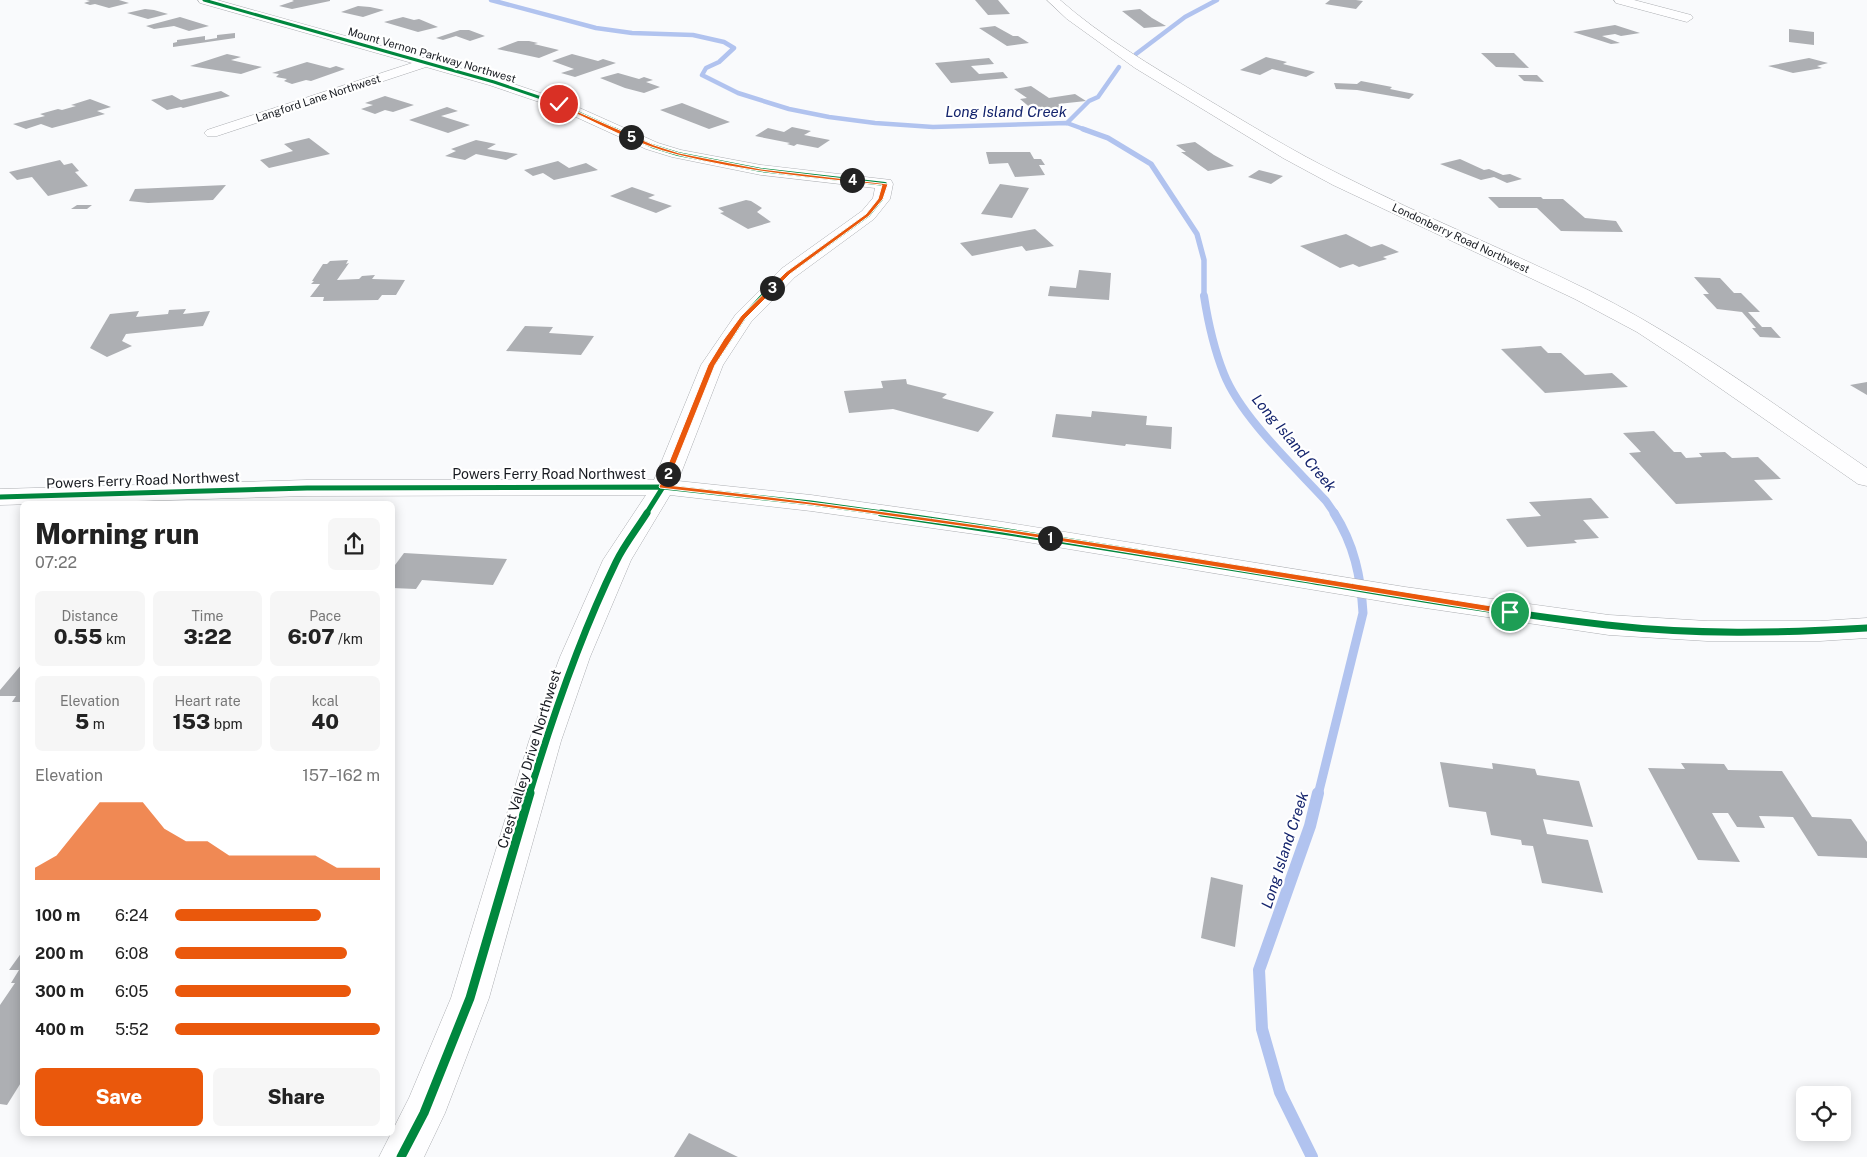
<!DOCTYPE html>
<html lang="en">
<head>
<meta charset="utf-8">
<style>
	body { margin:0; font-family:"Public Sans",sans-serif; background:#f6f6f6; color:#222; height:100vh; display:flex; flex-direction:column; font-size:19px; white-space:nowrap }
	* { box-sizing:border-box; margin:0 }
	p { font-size:16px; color:#767676 }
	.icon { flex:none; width:28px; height:28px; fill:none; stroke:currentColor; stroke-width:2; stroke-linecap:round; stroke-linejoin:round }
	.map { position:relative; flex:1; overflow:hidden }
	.sheet { position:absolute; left:20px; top:501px; width:375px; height:635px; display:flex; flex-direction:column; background:#fff; border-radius:8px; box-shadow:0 2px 12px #0003 }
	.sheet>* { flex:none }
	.fabs { position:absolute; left:1796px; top:1086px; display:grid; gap:10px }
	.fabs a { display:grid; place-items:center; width:55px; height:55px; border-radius:8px; background:#fff; box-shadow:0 2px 12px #0003; font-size:25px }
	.pin { position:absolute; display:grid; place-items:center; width:42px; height:42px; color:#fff; margin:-21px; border:2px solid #fff; border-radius:50%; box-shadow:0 1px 5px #0007 }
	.km { position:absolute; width:25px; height:25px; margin:-12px; border-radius:50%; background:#222; color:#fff; font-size:14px; line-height:25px; text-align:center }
	.round { display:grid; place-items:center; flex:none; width:52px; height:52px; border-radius:8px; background:#f6f6f6 }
	.head { display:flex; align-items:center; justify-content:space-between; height:85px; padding:0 15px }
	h1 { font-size:28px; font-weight:800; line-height:38px }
	.figures { display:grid; grid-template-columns:repeat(3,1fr); gap:8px; height:85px; padding:5px 15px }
	.figures div { display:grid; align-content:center; border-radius:8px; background:#f6f6f6; text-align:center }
	.figures b { font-size:21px; font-weight:800 }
	.figures small { font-size:14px; font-weight:400 }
	.figures p { font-size:14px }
	.chart { height:140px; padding:10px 15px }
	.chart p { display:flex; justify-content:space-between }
	.chart svg { width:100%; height:90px; margin-top:5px; fill:#ea580c; opacity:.7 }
	.primary-button { display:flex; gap:10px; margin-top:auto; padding:10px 15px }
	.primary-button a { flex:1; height:58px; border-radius:8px; background:#ea580c; color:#fff; font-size:20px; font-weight:800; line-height:58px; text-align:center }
	.primary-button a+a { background:#f6f6f6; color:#222 }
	ul { padding:0 15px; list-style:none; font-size:16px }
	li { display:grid; grid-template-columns:80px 60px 1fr; align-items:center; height:38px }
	li i { height:12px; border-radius:6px; background:#ea580c }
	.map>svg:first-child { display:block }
</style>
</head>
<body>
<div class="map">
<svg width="1867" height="1157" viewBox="0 0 1867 1157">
	<rect width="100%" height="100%" fill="#f9fafc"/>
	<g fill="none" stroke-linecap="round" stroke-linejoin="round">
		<g stroke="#b1c3ef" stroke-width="4.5">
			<path d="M491,0L596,28L632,33L693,35L724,42L734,48L719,62L706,68L702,75L738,93L789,109L829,117L875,123L933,127L1067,123L1086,130"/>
			<path d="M1136,54L1185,17L1217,0"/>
			<path d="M1067,123L1089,101L1098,97L1119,67"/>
		</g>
		<path stroke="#b1c3ef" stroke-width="5.5" d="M1083,129L1108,138L1151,164L1197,234L1204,260V297"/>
		<path stroke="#b1c3ef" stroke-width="8" d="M1204,296C1208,322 1214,349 1224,374C1241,417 1294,466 1326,501L1335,514"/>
		<path stroke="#b1c3ef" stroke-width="9" d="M1318,795L1363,613C1361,577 1354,544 1334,513"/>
		<path stroke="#b1c3ef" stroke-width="12" d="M1312,1157L1280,1092L1262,1029L1259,970L1310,826L1318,793"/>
	</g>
	<g fill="#adafb3">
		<path d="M86,0H119L129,3L109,8L95,4L90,5L84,3L90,1Z"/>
		<path d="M292,0H330V1L292,9L279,6L294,1Z"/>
		<path d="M975,0H998L1010,14L988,15Z"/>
		<path d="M1330,0H1356L1363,1L1356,9L1325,4Z"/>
		<path d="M358,6L370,7L384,10L363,17L341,12Z"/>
		<path d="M145,9L154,10L168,14L148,19L127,13Z"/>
		<path d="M1140,9L1152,18L1166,26L1144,28L1122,11Z"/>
		<path d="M180,17L209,26L189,31L174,26L154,29L146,26Z"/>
		<path d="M403,17L414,20L419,19L438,27L418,32L384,22Z"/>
		<path d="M1615,25L1640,33L1621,36L1615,34L1602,36L1620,43L1611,44L1573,32Z"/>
		<path d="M995,26L1013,36H1018L1029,43L1007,46L979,28Z"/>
		<path d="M1789,29L1814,32V45L1789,42Z"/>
		<path d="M460,30H469L485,36L470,41L456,36L443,40L436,38Z"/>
		<path d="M235,33V38L173,47V43L177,42V40L205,36V40L217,38V35Z"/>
		<path d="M518,41H529L538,43L534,44L559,50L539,58L497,49Z"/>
		<path d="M1481,53H1514L1529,68L1496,67Z"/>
		<path d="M227,54L241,57L231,60L262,67L241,74L190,66Z"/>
		<path d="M572,54L598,61L603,59L616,63L575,77L561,73L574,69L552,61Z"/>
		<path d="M1266,57L1287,62L1283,64L1315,72L1306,77L1272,69L1260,75L1240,70Z"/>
		<path d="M989,58L994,64L971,66L979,74L1003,72L1008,78L951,83L935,63Z"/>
		<path d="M1809,58L1828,63L1817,66L1822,68L1793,73L1768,66Z"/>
		<path d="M307,62L330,68L336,66L345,69L311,81L306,80L292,84L284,81L287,79L276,77L279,74L272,73Z"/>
		<path d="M618,73L639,79L644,77L653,80L646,82L660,87L644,93L625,88L600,78Z"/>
		<path d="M1518,75H1537L1544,82L1524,81Z"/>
		<path d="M1361,81L1392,87L1390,89L1414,94L1409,99L1357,90L1336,89L1334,83L1357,84Z"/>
		<path d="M1031,86L1049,98L1075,94L1086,101L1058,104L1067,110L1039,115L1020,99L1027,98L1014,89Z"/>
		<path d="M221,91L230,96L183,108L181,107L167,110L151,100L172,95L181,100Z"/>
		<path d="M385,96L414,105L393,112L385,110L375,114L361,109L373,105L365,103Z"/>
		<path d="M90,99L111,107L97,111L105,114L52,128L41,124L26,129L13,124L45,116L40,114L58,109L62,110L76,106L71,105Z"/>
		<path d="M682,103L730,122L709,129L660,110Z"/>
		<path d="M447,107L458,111L441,116L470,125L448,133L409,120Z"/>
		<path d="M792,127L811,131L804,135L830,140L818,148L797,144L794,146L787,144L790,143L755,136L768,128L784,132Z"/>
		<path d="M309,138L330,154L269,168L260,160L293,151L284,144Z"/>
		<path d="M476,140L496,144L487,149L518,154L506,160L476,154L465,160L445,156L456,151L451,149Z"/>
		<path d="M1195,142L1214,155L1234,166L1208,171L1181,152H1186L1176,145Z"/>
		<path d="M986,152H1030L1034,159H1041L1045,165H1039L1045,175L1015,177L1008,163L989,164Z"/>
		<path d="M1460,159L1484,170L1489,169L1503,175L1510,174L1522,179L1507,183L1494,177L1481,180L1440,164Z"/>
		<path d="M60,160L64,165L72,163L79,171L75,172L88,186L48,196L32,177L17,180L9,172Z"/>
		<path d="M558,161L569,168L586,163L598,170L554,180L543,173L533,176L524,170Z"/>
		<path d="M1259,170L1283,176L1271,184L1248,177Z"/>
		<path d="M1000,184L1029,188L1012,218L981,214Z"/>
		<path d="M226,185L213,200L148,203L129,201L135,189Z"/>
		<path d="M632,187L655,195L648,198L672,206L656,213L610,196Z"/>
		<path d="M1488,197H1541L1543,199H1563L1585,218L1616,221L1623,232L1561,231L1537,208H1499Z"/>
		<path d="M746,200L751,201L762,208L757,212L771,222L748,229L720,213L724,212L718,208Z"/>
		<path d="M77,205H92L87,209H71Z"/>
		<path d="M1035,229L1054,246L1026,251L1022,246L972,256L960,243Z"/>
		<path d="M1346,234L1371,247L1382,244L1399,252L1383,257L1387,259L1359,267L1353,264L1340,268L1300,246Z"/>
		<path d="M348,260L346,264L349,263L337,280L359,279L362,276L375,275L372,279L405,280L396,295H382L378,300L323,301L324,297H310L320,284H311L314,281H312L323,264H327L330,261Z"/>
		<path d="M1079,270L1111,273L1109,300L1048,296L1050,286L1076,288Z"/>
		<path d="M1694,277L1720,278L1734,293H1741L1760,312H1748L1762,327H1771L1781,338L1760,337L1752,328H1756L1742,312L1717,309L1703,294H1709Z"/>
		<path d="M186,309L183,314L210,311L203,326L126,334L122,341L132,346L107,357L90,348L110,314L139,311L136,317L168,314L169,310Z"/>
		<path d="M525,326L553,327L549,333L594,336L581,355L506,351Z"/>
		<path d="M1541,346L1548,353H1561L1585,375L1612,373L1628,387L1545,393L1501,349Z"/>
		<path d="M906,379L907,384L947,394L942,398L994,412L978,432L893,409L849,413L844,391L883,388L881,381Z"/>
		<path d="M1867,382V395L1850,385Z"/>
		<path d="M1092,411L1147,416L1146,425L1172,427L1171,449L1126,444L1125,446L1052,437L1056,414L1091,417Z"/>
		<path d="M1654,431L1674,452H1681L1686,458L1702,457L1699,453L1725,452L1732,458L1758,457L1781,479L1754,480L1773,500L1676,504L1629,453L1641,452L1623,433Z"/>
		<path d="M1591,498L1609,518L1583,520L1599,538L1574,540L1577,543L1527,547L1506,519L1541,516L1529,502Z"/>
		<path d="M404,553L507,559L493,585L422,580L416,589L392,588V569Z"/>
		<path d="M22,664V702H12L16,696H0V690Z"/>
		<path d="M1440,762L1493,769L1492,763L1535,769L1537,775L1579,781L1593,827L1543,819L1547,834L1588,840L1603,893L1542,883L1533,846L1522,845L1521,840L1491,835L1486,812L1449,807Z"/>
		<path d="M1681,763L1724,764L1728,770L1782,771L1812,817L1851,819L1867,842V858L1818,856L1793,817L1759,816L1765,828L1737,827L1728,813H1712L1740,862L1698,860L1648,768L1685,769Z"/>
		<path d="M1211,877L1243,885L1235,947L1201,938Z"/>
		<path d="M22,952V1081L7,1105L0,1104V1005L15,983H11L19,970H9Z"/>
		<path d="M689,1133L738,1157H674Z"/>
	</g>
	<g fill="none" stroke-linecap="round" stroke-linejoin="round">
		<defs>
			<g id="minor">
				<path d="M198,0H217L499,79L564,101L658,143L681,150L761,165L891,180L893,184L890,199L874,219L795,277L751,322L723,365L678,481L811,495L1003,522L1405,587L1609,615L1707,621H1820L1867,618V638L1820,641H1707L1609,635L1405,605L1003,538L811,511L670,495L631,560L590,657L561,741L489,998L445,1113L424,1157H379L409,1098L451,998L529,741L560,657L603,560L646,495L307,496L0,505V489L307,480H654L701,365L736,314L781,269L862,211L873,198L875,188L761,175L672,157L646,149L554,107L489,85L426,67L217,136H207L204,133L207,130L412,63L200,3Z"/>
				<path d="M1047,0H1060C1102,37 1152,66 1200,95C1247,123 1294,152 1343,176C1424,217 1509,251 1590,291C1688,340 1776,406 1867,468V486L1858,484L1681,361L1637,332L1575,299L1333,185L1283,158L1135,68L1067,19Z"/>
				<path d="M1614,0H1634L1691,15L1693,18L1687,22L1616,3Z"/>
			</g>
		</defs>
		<use href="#minor" stroke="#acaeb2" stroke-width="1"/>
		<use href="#minor" fill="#fefeff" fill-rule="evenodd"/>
		<defs>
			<path id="cycleway-far4" d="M204,0L494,82L559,104L617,130"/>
			<path id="cycleway-far3" d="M614,129L652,146L678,154L761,170L885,184L881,199L868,215L788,273L762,297"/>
			<g id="cycleway-far2">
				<path d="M0,497L307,488L663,487L811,503L890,514"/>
				<path d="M646,514L663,487L712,365L743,318L763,296"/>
			</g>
			<g id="cycleway-far1">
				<path d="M881,513C1028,534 1174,558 1321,582C1416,598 1512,614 1607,625C1693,635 1781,633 1867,628"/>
				<path d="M529,795C553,715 580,636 616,562C624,545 637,529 647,513"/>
			</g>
			<path id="cycleway" d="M401,1157L424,1113L470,998L530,793"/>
		</defs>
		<use href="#cycleway-far4" stroke="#fff" stroke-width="4.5"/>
		<use href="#cycleway-far3" stroke="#fff" stroke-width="5.5"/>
		<use href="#cycleway-far2" stroke="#fff" stroke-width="8"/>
		<use href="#cycleway-far1" stroke="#fff" stroke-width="10"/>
		<use href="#cycleway" stroke="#fff" stroke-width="12"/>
		<use href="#cycleway-far4" stroke="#00873e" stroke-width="3"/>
		<use href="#cycleway-far3" stroke="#00873e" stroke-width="4"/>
		<use href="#cycleway-far2" stroke="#00873e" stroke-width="5"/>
		<use href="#cycleway-far1" stroke="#00873e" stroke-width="7"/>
		<use href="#cycleway" stroke="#00873e" stroke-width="9"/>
	</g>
	<path fill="#ea580c" stroke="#fff" d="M558,103L654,145L679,153L761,169L888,184L883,199L869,216L790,274L745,319L715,365L667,485C950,516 1230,564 1510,609L1515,612L1510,615L1003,532L811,505L660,488L659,487L708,365L724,339L741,316L786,272L866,214L878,199L882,185C814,178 745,172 678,155C636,145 597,123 558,105Z"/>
	<g text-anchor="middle" stroke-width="4.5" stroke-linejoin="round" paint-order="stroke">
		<g font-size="11" fill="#171a20" stroke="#fff">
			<text transform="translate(432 55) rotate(16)" y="4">Mount Vernon Parkway Northwest</text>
			<text transform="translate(318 98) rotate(-18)" y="4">Langford Lane Northwest</text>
			<text transform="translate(1461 238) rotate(25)" y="4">Londonberry Road Northwest</text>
		</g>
		<g font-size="14" fill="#171a20" stroke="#fff">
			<text x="549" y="479">Powers Ferry Road Northwest</text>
			<text transform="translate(143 480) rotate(-2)" y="5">Powers Ferry Road Northwest</text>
			<text transform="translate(529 759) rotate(-73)" y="5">Crest Valley Drive Northwest</text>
		</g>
		<g font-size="15" font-style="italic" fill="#14246d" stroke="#fff">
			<text x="1006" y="117">Long Island Creek</text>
			<text transform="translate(1294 443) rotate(50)" y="5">Long Island Creek</text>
			<text transform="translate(1285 850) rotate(-72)" y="5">Long Island Creek</text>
		</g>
	</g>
</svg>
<div class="fabs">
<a><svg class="icon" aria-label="locate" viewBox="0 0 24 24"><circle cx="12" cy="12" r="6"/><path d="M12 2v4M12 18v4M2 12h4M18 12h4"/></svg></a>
</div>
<div class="pin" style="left:1510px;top:612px;background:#1e9e55"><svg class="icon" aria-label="arrive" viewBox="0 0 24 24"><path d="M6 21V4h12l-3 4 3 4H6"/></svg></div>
<div class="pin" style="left:559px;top:104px;background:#d93025"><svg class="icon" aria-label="check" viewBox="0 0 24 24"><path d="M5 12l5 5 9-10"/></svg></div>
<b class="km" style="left:1050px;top:538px">1</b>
<b class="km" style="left:668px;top:474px">2</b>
<b class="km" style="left:772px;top:288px">3</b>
<b class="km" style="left:852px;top:180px">4</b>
<b class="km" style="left:631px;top:137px">5</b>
<section class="sheet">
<div class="head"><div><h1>Morning run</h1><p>07:22</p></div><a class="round"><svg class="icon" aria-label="share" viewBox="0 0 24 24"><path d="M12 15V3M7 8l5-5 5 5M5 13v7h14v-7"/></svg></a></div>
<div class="figures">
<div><p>Distance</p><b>0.55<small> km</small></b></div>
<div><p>Time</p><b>3:22</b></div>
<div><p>Pace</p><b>6:07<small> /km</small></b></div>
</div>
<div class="figures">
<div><p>Elevation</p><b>5<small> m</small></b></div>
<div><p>Heart rate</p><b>153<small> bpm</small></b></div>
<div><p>kcal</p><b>40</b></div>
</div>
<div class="chart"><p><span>Elevation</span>157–162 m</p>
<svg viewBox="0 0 160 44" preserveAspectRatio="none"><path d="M0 44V38L10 32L20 19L30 6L40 6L50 6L60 19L70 25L80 25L90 32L100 32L110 32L120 32L130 32L140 38L150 38L160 38V44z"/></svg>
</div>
<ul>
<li><b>100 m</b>6:24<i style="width:71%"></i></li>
<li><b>200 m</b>6:08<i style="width:84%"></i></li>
<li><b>300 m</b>6:05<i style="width:86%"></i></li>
<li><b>400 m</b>5:52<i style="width:100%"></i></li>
</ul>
<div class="primary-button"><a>Save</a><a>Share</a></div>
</section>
</div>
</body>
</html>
